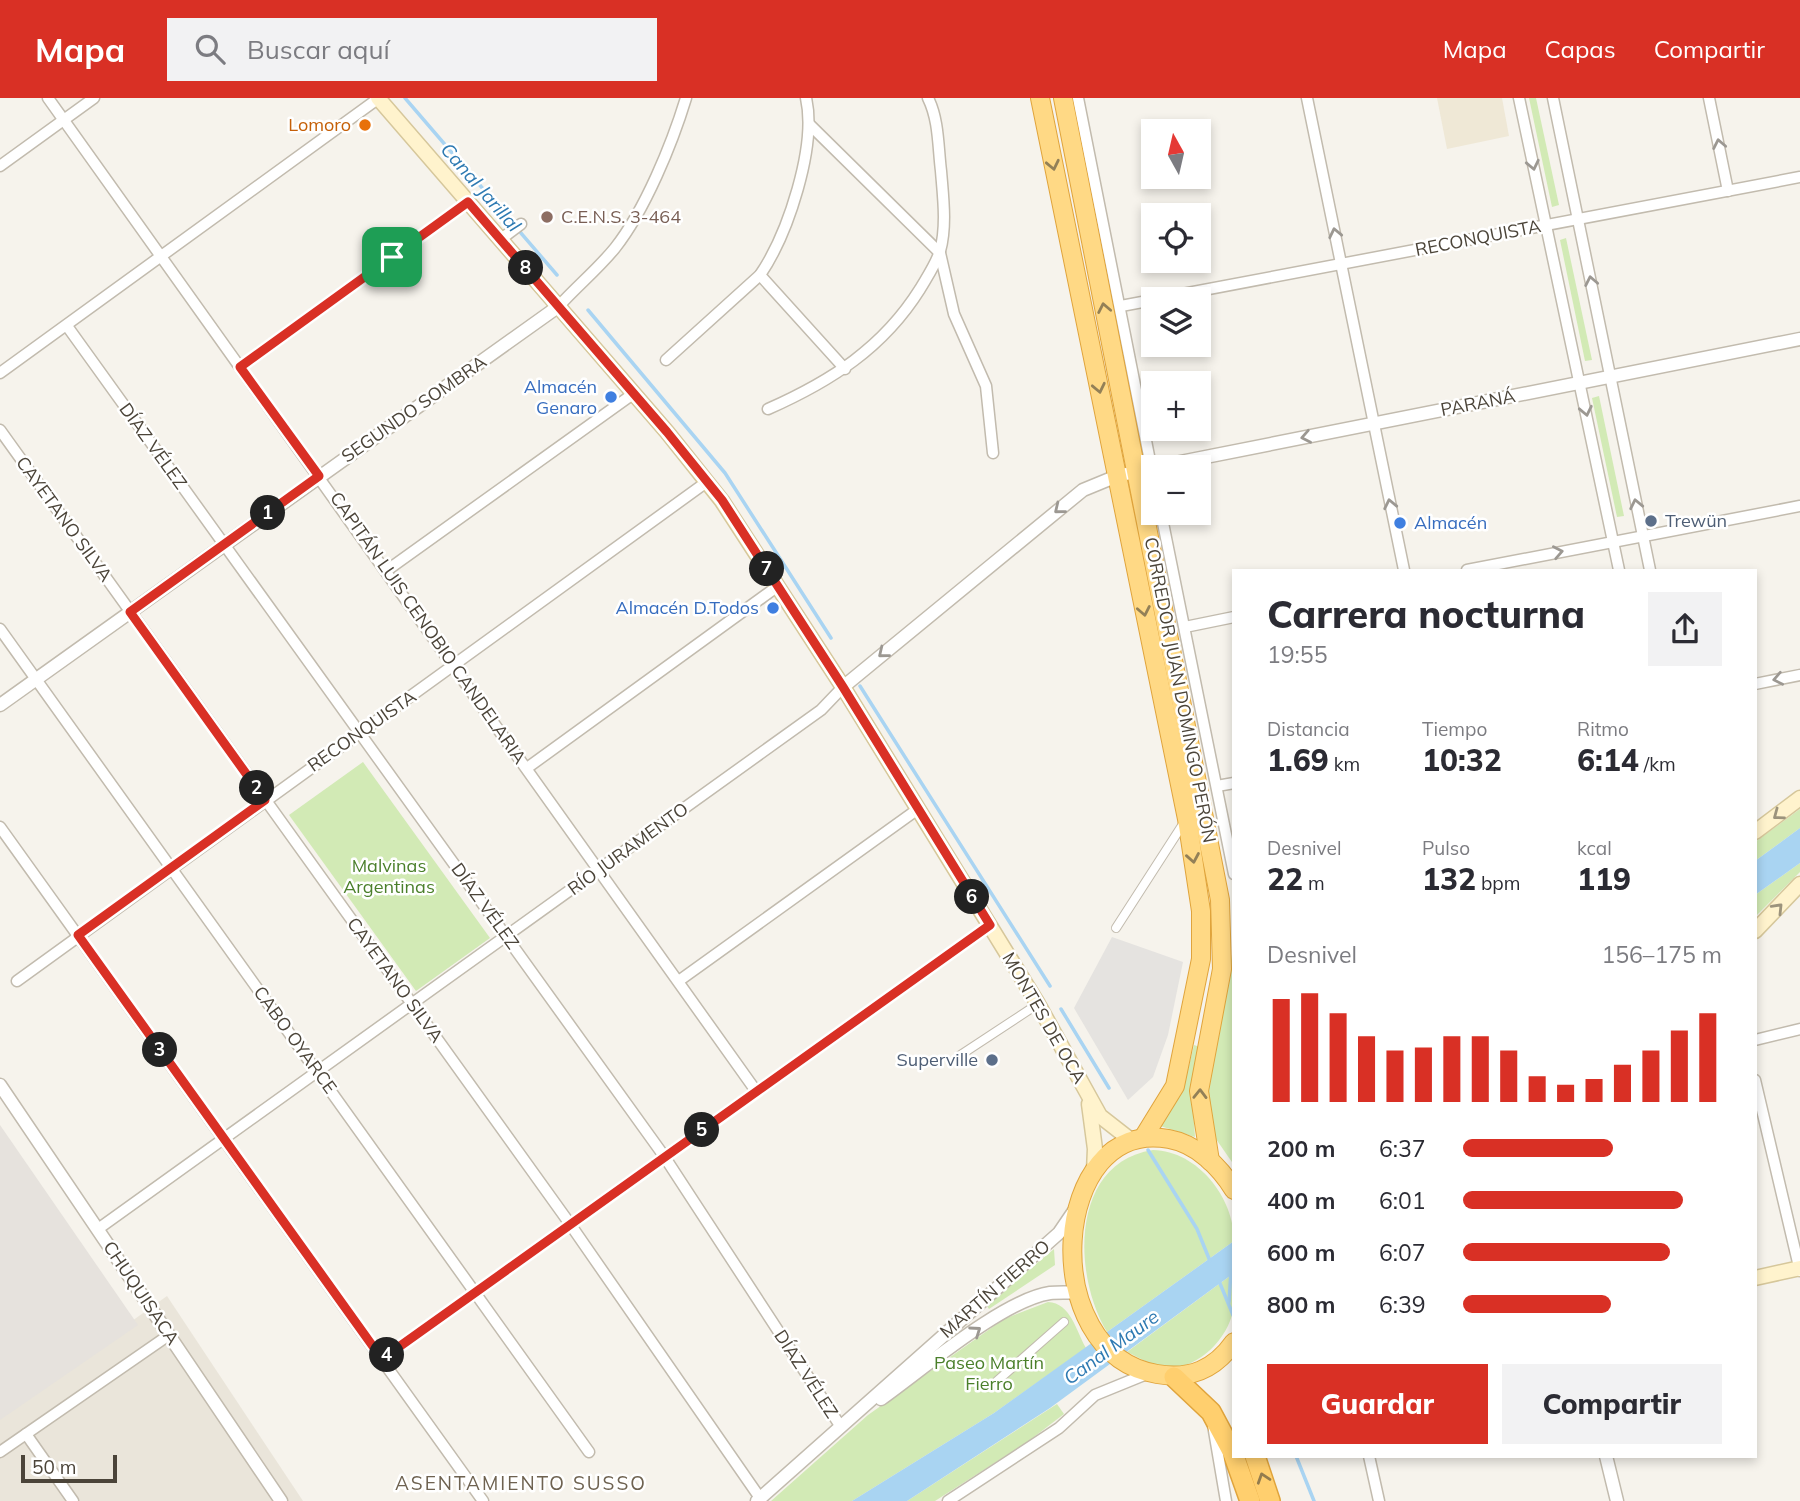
<!DOCTYPE html>
<html lang="es">
<head>
<meta charset="utf-8">
<style>
	body { margin:0; font-family:Mulish,sans-serif; background:#f2f2f3; color:#2b2b33; height:100vh; display:flex; flex-direction:column; font-size:26px; white-space:nowrap }
	* { box-sizing:border-box; margin:0 }
	p { font-size:23px; color:#7c7c81 }
	.icon { flex:none; width:38px; height:38px; fill:none; stroke:currentColor; stroke-width:2; stroke-linecap:round; stroke-linejoin:round }
	.map { position:relative; flex:1; overflow:hidden }
	.drawer { position:absolute; left:1232px; top:471px; width:525px; height:889px; display:flex; flex-direction:column; background:#fff; border-radius:0px; box-shadow:0 4px 10px #0003 }
	.drawer>* { flex:none }
	.needle { width:46px; rotate:352deg }
	.fabs { position:absolute; left:1141px; top:21px; display:grid; gap:14px }
	.fabs a { display:grid; place-items:center; width:70px; height:70px; border-radius:0px; background:#fff; box-shadow:0 4px 10px #0003; font-size:35px }
	.scale { position:absolute; left:21px; bottom:18px; width:96px; box-sizing:border-box; padding-left:7px; border:4px solid #4b4439; border-top:0; font-size:19px; line-height:24px; white-space:nowrap; color:#4b4439; -webkit-text-stroke:5px #fff; paint-order:stroke }
	.pin { position:absolute; display:grid; place-items:center; width:60px; height:60px; color:#fff; margin:-30px; border-radius:14px; box-shadow:0 4px 10px #0006 }
	.km { position:absolute; width:35px; height:35px; margin:-18px; border-radius:50%; background:#222; color:#fff; font-size:19px; line-height:35px; text-align:center }
	.round { display:grid; place-items:center; flex:none; width:74px; height:74px; border-radius:0px; background:#f2f2f3 }
	.overview { display:flex; align-items:center; justify-content:space-between; height:119px; padding:0 35px }
	h1 { font-size:38px; font-weight:800; line-height:52px }
	.metrics { display:grid; grid-template-columns:repeat(3,1fr); gap:10px; height:119px; padding:7px 35px }
	.metrics div { display:grid; align-content:center }
	.metrics b { font-size:30px; font-weight:800 }
	.metrics small { font-size:19px; font-weight:400 }
	.metrics p { font-size:19px }
	.chart { height:196px; padding:14px 35px }
	.chart p { display:flex; justify-content:space-between }
	.chart svg { width:100%; height:126px; margin-top:7px; stroke:#d93025; stroke-width:6 }
	.action { display:flex; gap:14px; margin-top:auto; padding:14px 35px }
	.action a { flex:1; height:80px; border-radius:0px; background:#d93025; color:#fff; font-size:28px; font-weight:800; line-height:80px; text-align:center }
	.action a+a { background:#f2f2f3; color:#2b2b33 }
	ul { padding:0 35px; list-style:none; font-size:23px }
	li { display:grid; grid-template-columns:112px 84px 1fr; align-items:center; height:52px }
	li i { height:18px; border-radius:9px; background:#d93025 }
	header { display:flex; align-items:center; gap:42px; box-sizing:border-box; height:98px; padding:0 35px; background:#d93025; color:#fff }
	header strong { font-size:33px }
	nav { display:flex; gap:38px; margin-inline-start:auto; font-size:24px }
	.search { width:490px; height:63px; background:#f2f2f3; display:flex; align-items:center; gap:18px; box-sizing:border-box; padding:0 24px; border-radius:0px; color:#7c7c81; font-size:26px }
	.map>svg:first-child { display:block }
</style>
</head>
<body>
<header>
<strong>Mapa</strong>
<div class="search"><svg class="icon" aria-label="search" viewBox="0 0 24 24"><circle cx="10" cy="10" r="6"/><path d="M15 15l6 6"/></svg>Buscar aquí</div>
<nav><a>Mapa</a><a>Capas</a><a>Compartir</a></nav>
</header>
<div class="map">
<svg width="1800" height="1403" viewBox="0 0 1800 1403">
	<rect width="100%" height="100%" fill="#f6f3ec"/>
	<path fill="#eae5da" d="M167,1198L303,1403H0V1317Z"/>
	<path fill="#e6e2dd" d="M0,1027L138,1227L0,1322Z"/>
	<path fill="#efe8d6" d="M1437,0H1502L1509,38L1447,51Z"/>
	<g fill="#d2eab5">
		<path d="M1529,0H1536L1559,107L1552,109Z"/>
		<path d="M1566,140L1592,262L1585,263L1560,142Z"/>
		<path d="M1599,298L1624,418L1617,419L1592,300Z"/>
		<path d="M363,664L490,840L416,893L289,717Z"/>
		<path d="M1800,711V730L1755,763V744Z"/>
		<path d="M1800,765V774L1755,819V797Z"/>
		<path d="M1234,846V1067L1216,1041L1206,995Z"/>
		<path d="M1194,947L1200,949L1192,995L1195,1039L1157,1027L1183,992Z"/>
		<path d="M1153,1052C1198,1053 1234,1100 1234,1143L1107,1234C1073,1178 1069,1065 1153,1052Z"/>
		<path d="M1054,1151L1055,1167L989,1211L986,1207Z"/>
		<path d="M1234,1175C1234,1187 1236,1201 1233,1213C1227,1243 1194,1275 1162,1269C1151,1267 1138,1259 1127,1254Z"/>
		<path d="M1048,1204C1071,1205 1076,1233 1086,1250L994,1315L852,1403H771L868,1317L1004,1221Z"/>
		<path d="M1057,1306L1064,1316L1026,1345L935,1403H907Z"/>
	</g>
	<path fill="#e5e3e0" d="M1112,839L1183,864L1168,937L1153,979L1128,1002L1074,910Z"/>
	<g fill="#a9d4f2">
		<path d="M1800,730V765L1755,797V763Z"/>
		<path d="M1234,1143V1175L1050,1310L907,1403H852L994,1315Z"/>
	</g>
	<g fill="none" stroke-linecap="round" stroke-linejoin="round">
		<g stroke="#a9d4f2" stroke-width="3.5">
			<path d="M405,0L557,177"/>
			<path d="M588,212L725,375L831,540"/>
			<path d="M860,588L1050,888"/>
			<path d="M1061,911L1109,990"/>
			<path d="M1148,1052L1197,1131L1210,1163"/>
			<path d="M1219,1183L1233,1217"/>
			<path d="M1229,1204L1231,1173"/>
			<path d="M1296,1358L1314,1403"/>
		</g>
		<defs>
			<g id="pedestrian">
				<path d="M1116,830L1185,723"/>
				<path d="M959,958L1038,906"/>
				<path d="M997,1283L1064,1224"/>
			</g>
			<g id="minor">
				<path d="M48,0L756,993"/>
				<path d="M1078,0L1153,378"/>
				<path d="M1307,0L1404,472"/>
				<path d="M1519,0L1619,472"/>
				<path d="M1553,0L1650,472"/>
				<path d="M1709,0L1728,93"/>
				<path d="M810,27L940,155L954,216L986,288L993,355"/>
				<path d="M0,68L94,0"/>
				<path d="M501,141L521,126"/>
				<path d="M760,177L845,271"/>
				<path d="M1156,201L1800,79"/>
				<path d="M559,208C577,188 598,171 615,150C645,112 672,46 686,0"/>
				<path d="M1121,208L1153,202"/>
				<path d="M67,228L664,1058L841,1329"/>
				<path d="M666,262L760,177C788,136 817,48 806,0"/>
				<path d="M240,269L468,104"/>
				<path d="M0,275L379,0"/>
				<path d="M768,311C831,283 883,250 920,191C927,179 936,166 940,153C947,128 943,98 941,73C938,49 939,22 928,0"/>
				<path d="M0,332L570,1126L760,1400"/>
				<path d="M1161,415L1234,776"/>
				<path d="M1467,472L1800,408"/>
				<path d="M386,473L633,296"/>
				<path d="M1185,529L1234,519"/>
				<path d="M0,531L589,1354"/>
				<path d="M1755,586L1800,577"/>
				<path d="M527,670L778,488"/>
				<path d="M1217,688L1234,685"/>
				<path d="M0,729L483,1403"/>
				<path d="M680,882L918,711"/>
				<path d="M17,883L708,383"/>
				<path d="M1755,942L1800,931"/>
				<path d="M1755,982L1800,1173"/>
				<path d="M98,1131L821,612L843,589"/>
				<path d="M382,1261L990,827"/>
				<path d="M1213,1327L1226,1403"/>
				<path d="M26,1336L73,1403"/>
				<path d="M0,1354L169,1237"/>
				<path d="M1369,1358L1379,1403"/>
				<path d="M948,1403L1059,1330L1095,1297L1149,1275"/>
			</g>
			<g id="tertiary">
				<path d="M1155,369L1800,241"/>
				<path d="M843,589L1083,392L1117,378L1153,370"/>
				<path d="M0,607L559,208"/>
				<path d="M0,987L281,1403"/>
				<path d="M881,1301C922,1272 1003,1202 1050,1195C1059,1194 1068,1195 1077,1194"/>
				<path d="M1606,1358L1617,1403"/>
				<path d="M757,1403L1059,1135L1076,1110"/>
			</g>
			<g id="secondary">
				<path d="M378,0L667,334L722,403L843,589L1038,906L1100,1018L1132,1043"/>
				<path d="M1755,734L1800,700"/>
				<path d="M1755,833L1800,786"/>
				<path d="M1089,1006L1095,1051L1094,1073"/>
				<path d="M1755,1180L1800,1170"/>
			</g>
			<g id="trunk">
				<path d="M1040,0L1187,721L1201,813V861L1175,988L1143,1040"/>
				<path d="M1063,0L1220,802L1222,871L1199,993L1210,1063"/>
				<path d="M1234,1092C1220,1069 1197,1046 1169,1041C1050,1018 1035,1256 1157,1276C1190,1282 1215,1271 1234,1244"/>
			</g>
			<g id="motorway">
				<path d="M1174,1279L1211,1314L1234,1357"/>
				<path d="M1234,1358L1250,1403"/>
				<path d="M1255,1358L1270,1403"/>
			</g>
		</defs>
		<use href="#pedestrian" stroke="#c2bbae" stroke-width="10"/>
		<use href="#minor" stroke="#c2bbae" stroke-width="13"/>
		<use href="#tertiary" stroke="#c2bbae" stroke-width="15"/>
		<use href="#secondary" stroke="#d6c79b" stroke-width="17"/>
		<use href="#trunk" stroke="#e0a43c" stroke-width="20"/>
		<use href="#motorway" stroke="#e0a43c" stroke-width="22"/>
		<use href="#pedestrian" stroke="#fff" stroke-width="8"/>
		<use href="#minor" stroke="#fff" stroke-width="10"/>
		<use href="#tertiary" stroke="#fff" stroke-width="12"/>
		<use href="#secondary" stroke="#fff3cd" stroke-width="14"/>
		<use href="#trunk" stroke="#ffd985" stroke-width="18"/>
		<use href="#motorway" stroke="#ffcf6e" stroke-width="19"/>
	</g>
	<defs><path id="oneway-chevron" d="M-2-3.5L2.5 0L-2 3.5" fill="none" stroke-width="1.6" stroke-linecap="round" stroke-linejoin="round" transform="scale(1.75)"/></defs>
	<g stroke="#9c9892">
		<use href="#oneway-chevron" transform="translate(1719 46) rotate(-101)"/>
		<use href="#oneway-chevron" transform="translate(1533 67) rotate(78)"/>
		<use href="#oneway-chevron" transform="translate(1335 135) rotate(-102)"/>
		<use href="#oneway-chevron" transform="translate(1591 183) rotate(-101)"/>
		<use href="#oneway-chevron" transform="translate(1586 313) rotate(78)"/>
		<use href="#oneway-chevron" transform="translate(1306 339) rotate(169)"/>
		<use href="#oneway-chevron" transform="translate(1390 406) rotate(-102)"/>
		<use href="#oneway-chevron" transform="translate(1636 406) rotate(-102)"/>
		<use href="#oneway-chevron" transform="translate(1059 411) rotate(141)"/>
		<use href="#oneway-chevron" transform="translate(1558 454) rotate(-11)"/>
		<use href="#oneway-chevron" transform="translate(883 555) rotate(141)"/>
		<use href="#oneway-chevron" transform="translate(1778 581) rotate(169)"/>
		<use href="#oneway-chevron" transform="translate(976 1233) rotate(-35)"/>
	</g>
	<g stroke="#938057">
		<use href="#oneway-chevron" transform="translate(1053 67) rotate(78)"/>
		<use href="#oneway-chevron" transform="translate(1104 210) rotate(-101)"/>
		<use href="#oneway-chevron" transform="translate(1099 290) rotate(78)"/>
		<use href="#oneway-chevron" transform="translate(1144 513) rotate(79)"/>
		<use href="#oneway-chevron" transform="translate(1193 760) rotate(80)"/>
		<use href="#oneway-chevron" transform="translate(1200 996) rotate(-89)"/>
	</g>
	<g stroke="#9c937c">
		<use href="#oneway-chevron" transform="translate(1778 717) rotate(143)"/>
		<use href="#oneway-chevron" transform="translate(1778 810) rotate(-46)"/>
	</g>
	<use stroke="#937c4e" href="#oneway-chevron" transform="translate(1263 1380) rotate(-108)"/>
	<g fill="none" stroke-linecap="round" stroke-linejoin="round">
		<defs>
			<path id="route" d="M468,104L667,334L722,402L843,589L990,827L382,1261L78,837L265,702L130,514L319,378L240,269Z"/>
		</defs>
		<use href="#route" stroke="#fff" stroke-width="14"/>
		<use href="#route" stroke="#d93025" stroke-width="9"/>
	</g>
	<circle fill="#e8710a" stroke="#fff" stroke-width="2.5" cx="365" cy="27" r="7"/>
	<circle fill="#8d6e63" stroke="#fff" stroke-width="2.5" cx="547" cy="119" r="7"/>
	<g fill="#3f7fe0" stroke="#fff" stroke-width="2.5">
		<circle cx="611" cy="299" r="7"/>
		<circle cx="1400" cy="425" r="7"/>
		<circle cx="773" cy="510" r="7"/>
	</g>
	<g fill="#5c6f8a" stroke="#fff" stroke-width="2.5">
		<circle cx="1651" cy="423" r="7"/>
		<circle cx="992" cy="962" r="7"/>
	</g>
	<g text-anchor="middle" stroke-width="5" stroke-linejoin="round" paint-order="stroke">
		<g font-size="18" fill="#c56008" stroke="#fff" text-anchor="end">
			<text x="351" y="33">Lomoro</text>
		</g>
		<g font-size="18" fill="#785e54" stroke="#fff" text-anchor="start">
			<text x="561" y="125">C.E.N.S. 3-464</text>
		</g>
		<g font-size="18" fill="#4b4439" stroke="#fff">
			<text transform="translate(1478 140) rotate(-11)" y="6">RECONQUISTA</text>
			<text transform="translate(1478 305) rotate(-11)" y="6">PARANÁ</text>
			<text transform="translate(414 311) rotate(-35)" y="6">SEGUNDO SOMBRA</text>
			<text transform="translate(153 348) rotate(54)" y="6">DÍAZ VÉLEZ</text>
			<text transform="translate(64 421) rotate(54)" y="6">CAYETANO SILVA</text>
			<text transform="translate(428 530) rotate(55)" y="6">CAPITÁN LUIS CENOBIO CANDELARIA</text>
			<text transform="translate(1180 592) rotate(79)" y="6">CORREDOR JUAN DOMINGO PERÓN</text>
			<text transform="translate(362 633) rotate(-35)" y="6">RECONQUISTA</text>
			<text transform="translate(628 751) rotate(-36)" y="6">RÍO JURAMENTO</text>
			<text transform="translate(485 808) rotate(54)" y="6">DÍAZ VÉLEZ</text>
			<text transform="translate(395 882) rotate(54)" y="6">CAYETANO SILVA</text>
			<text transform="translate(1044 920) rotate(60)" y="6">MONTES DE OCA</text>
			<text transform="translate(295 942) rotate(54)" y="6">CABO OYARCE</text>
			<text transform="translate(995 1191) rotate(-41)" y="6">MARTÍN FIERRO</text>
			<text transform="translate(141 1195) rotate(56)" y="6">CHUQUISACA</text>
			<text transform="translate(806 1276) rotate(57)" y="6">DÍAZ VÉLEZ</text>
		</g>
		<g font-size="18" fill="#366cbe" stroke="#fff" text-anchor="end">
			<text x="597" y="295">Almacén<tspan x="597" dy="21">Genaro</tspan></text>
			<text x="1414" y="431" text-anchor="start">Almacén</text>
			<text x="759" y="516">Almacén D.Todos</text>
		</g>
		<g font-size="18" fill="#4e5e75" stroke="#fff" text-anchor="start">
			<text x="1665" y="429">Trewün</text>
			<text x="978" y="968" text-anchor="end">Superville</text>
		</g>
		<g font-size="18" fill="#4a7f2a" stroke="#fff">
			<text x="389" y="774">Malvinas<tspan x="389" dy="21">Argentinas</tspan></text>
			<text x="989" y="1271">Paseo Martín<tspan x="989" dy="21">Fierro</tspan></text>
		</g>
		<g font-size="19" font-style="italic" fill="#2e7ab2" stroke="#fff">
			<text transform="translate(481 89) rotate(49)" y="7">Canal Jarillal</text>
			<text transform="translate(1111 1249) rotate(-36)" y="7">Canal Maure</text>
		</g>
		<g font-size="19" letter-spacing="2" fill="#6e6250" stroke="#fff">
			<text x="521" y="1392">ASENTAMIENTO SUSSO</text>
		</g>
	</g>
</svg>
<div class="fabs">
<a><svg class="needle" viewBox="-14 -14 28 28"><path d="M0-13l5 13h-10z" fill="#e53935"/><path d="M0 13l5-13h-10z" fill="#7c7c81"/></svg></a>
<a><svg class="icon" aria-label="locate" viewBox="0 0 24 24"><circle cx="12" cy="12" r="6"/><path d="M12 2v4M12 18v4M2 12h4M18 12h4"/></svg></a>
<a><svg class="icon" aria-label="layers" viewBox="0 0 24 24"><path d="M12 4l9 5-9 5-9-5zM3 14l9 5 9-5"/></svg></a>
<a>+</a>
<a>−</a>
</div>
<div class="scale">50 m</div>
<div class="pin" style="left:392px;top:159px;background:#1e9e55"><svg class="icon" aria-label="arrive" viewBox="0 0 24 24"><path d="M6 21V4h12l-3 4 3 4H6"/></svg></div>
<b class="km" style="left:268px;top:415px">1</b>
<b class="km" style="left:257px;top:690px">2</b>
<b class="km" style="left:160px;top:952px">3</b>
<b class="km" style="left:387px;top:1257px">4</b>
<b class="km" style="left:702px;top:1032px">5</b>
<b class="km" style="left:972px;top:799px">6</b>
<b class="km" style="left:767px;top:471px">7</b>
<b class="km" style="left:526px;top:170px">8</b>
<section class="drawer">
<div class="overview"><div><h1>Carrera nocturna</h1><p>19:55</p></div><a class="round"><svg class="icon" aria-label="share" viewBox="0 0 24 24"><path d="M12 15V3M7 8l5-5 5 5M5 13v7h14v-7"/></svg></a></div>
<div class="metrics">
<div><p>Distancia</p><b>1.69<small> km</small></b></div>
<div><p>Tiempo</p><b>10:32</b></div>
<div><p>Ritmo</p><b>6:14<small> /km</small></b></div>
</div>
<div class="metrics">
<div><p>Desnivel</p><b>22<small> m</small></b></div>
<div><p>Pulso</p><b>132<small> bpm</small></b></div>
<div><p>kcal</p><b>119</b></div>
</div>
<div class="chart"><p><span>Desnivel</span>156–175 m</p>
<svg viewBox="0 0 160 44" preserveAspectRatio="none"><path d="M5 44V8M15 44V6M25 44V13M35 44V21M45 44V26M55 44V25M65 44V21M75 44V21M85 44V26M95 44V35M105 44V38M115 44V36M125 44V31M135 44V26M145 44V19M155 44V13"/></svg>
</div>
<ul>
<li><b>200 m</b>6:37<i style="width:58%"></i></li>
<li><b>400 m</b>6:01<i style="width:85%"></i></li>
<li><b>600 m</b>6:07<i style="width:80%"></i></li>
<li><b>800 m</b>6:39<i style="width:57%"></i></li>
</ul>
<div class="action"><a>Guardar</a><a>Compartir</a></div>
</section>
</div>
</body>
</html>
